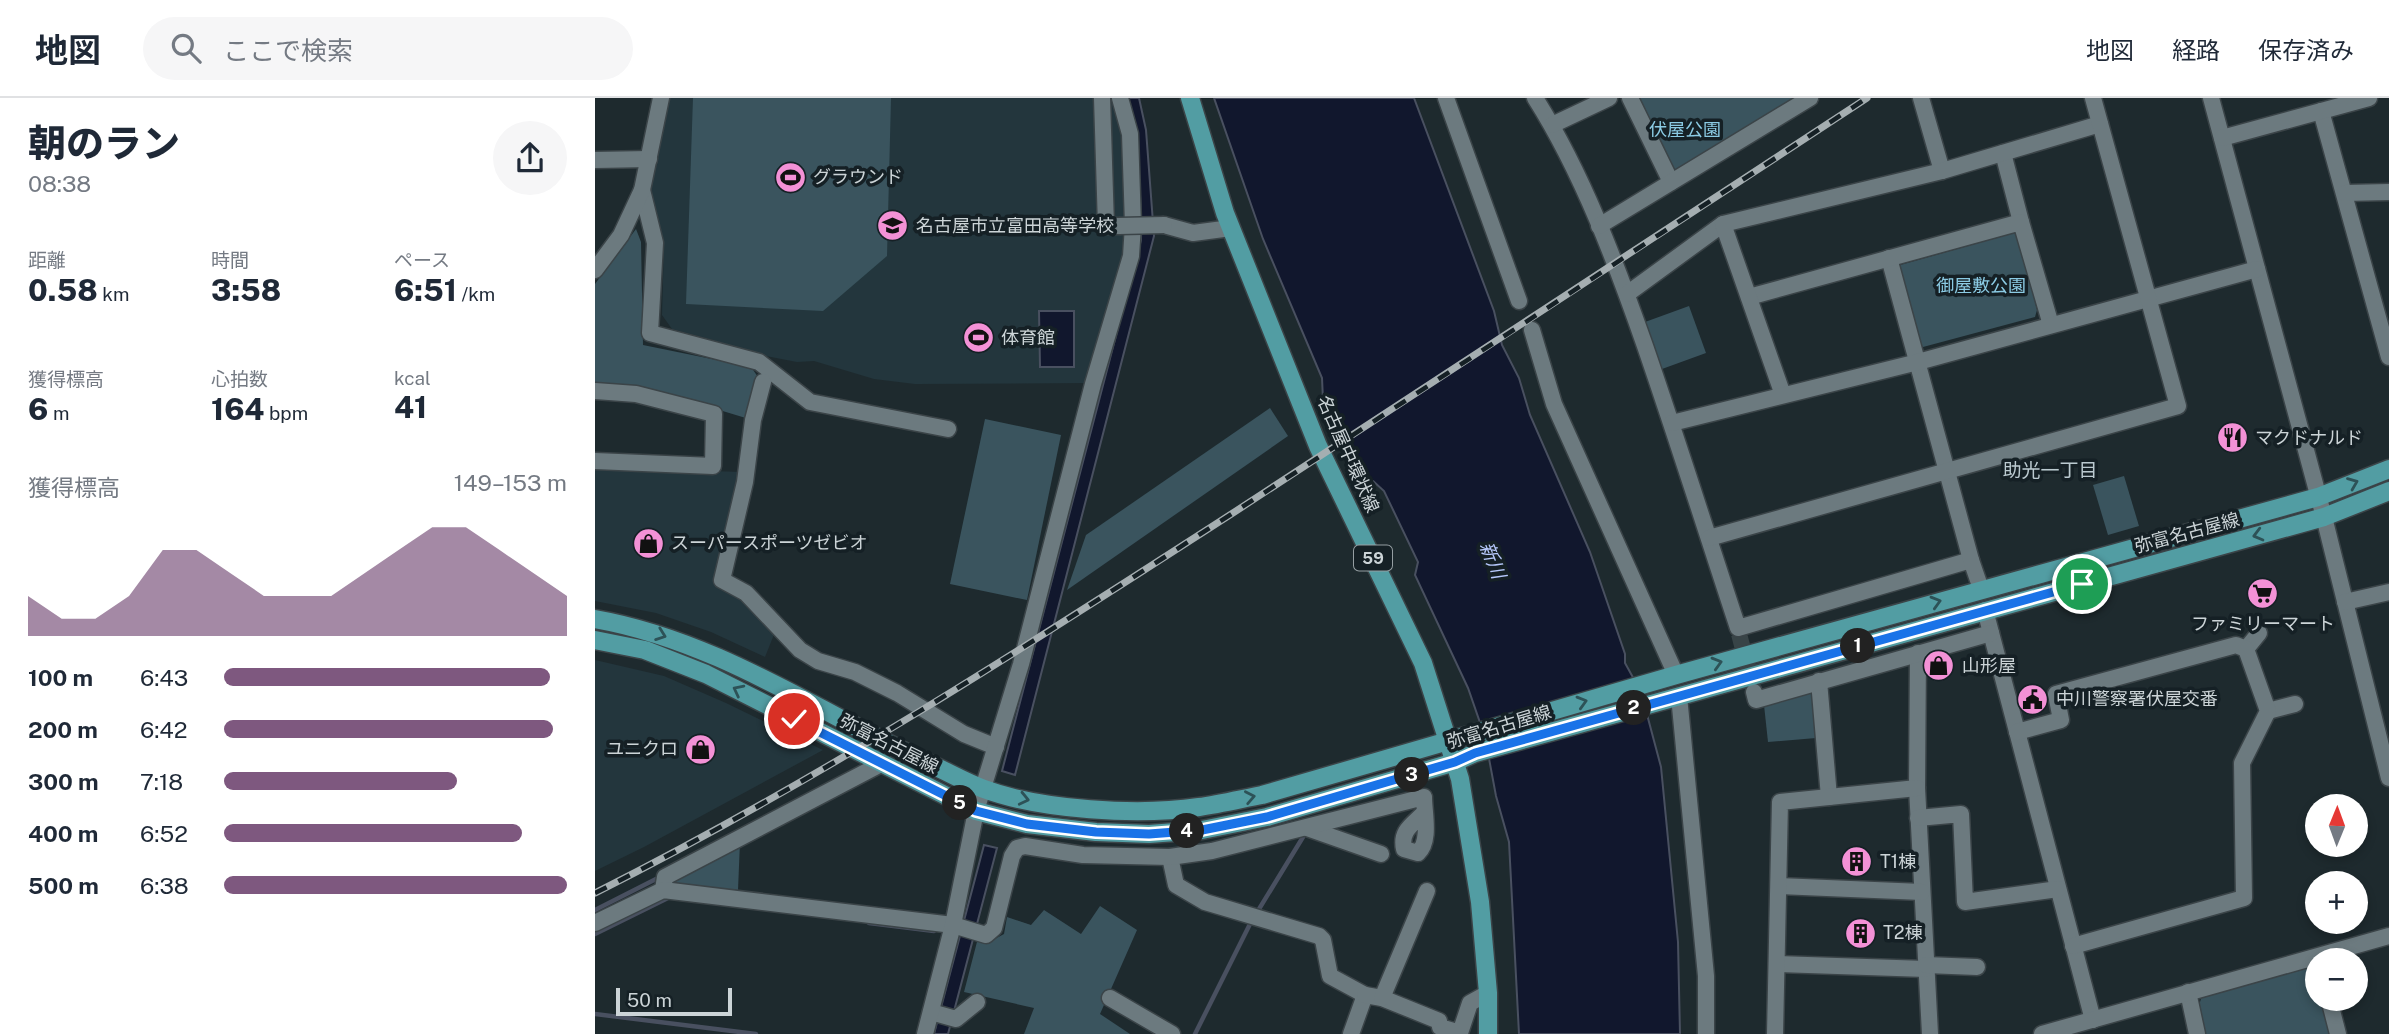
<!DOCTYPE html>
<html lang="ja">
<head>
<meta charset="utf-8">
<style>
	body { margin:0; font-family:"Public Sans","Noto Sans JP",sans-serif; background:#f6f6f7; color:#1f2937; height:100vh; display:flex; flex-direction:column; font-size:26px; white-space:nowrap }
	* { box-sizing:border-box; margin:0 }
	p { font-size:23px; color:#747a83 }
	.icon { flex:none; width:38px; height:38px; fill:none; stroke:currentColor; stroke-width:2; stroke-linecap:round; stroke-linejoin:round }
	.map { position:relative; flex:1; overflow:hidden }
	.side { display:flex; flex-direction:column; background:#fff; width:595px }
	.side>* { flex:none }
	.needle { width:46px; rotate:1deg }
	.fabs { position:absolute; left:1710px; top:696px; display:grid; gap:14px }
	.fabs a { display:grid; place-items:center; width:63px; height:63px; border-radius:50%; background:#fff; box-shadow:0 4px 10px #0003; font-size:35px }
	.scale { position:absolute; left:21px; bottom:18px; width:116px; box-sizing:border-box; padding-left:7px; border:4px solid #ccd4d7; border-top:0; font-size:19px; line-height:24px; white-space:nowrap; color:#ccd4d7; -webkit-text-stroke:5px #152025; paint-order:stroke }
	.pin { position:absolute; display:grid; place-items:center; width:60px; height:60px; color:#fff; margin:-30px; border:4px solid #fff; border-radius:50%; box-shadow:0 2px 7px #0007 }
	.km { position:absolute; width:35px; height:35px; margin:-18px; border-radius:50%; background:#222; color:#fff; font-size:19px; line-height:35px; text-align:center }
	.round { display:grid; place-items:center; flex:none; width:74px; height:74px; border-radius:37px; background:#f6f6f7 }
	.head { display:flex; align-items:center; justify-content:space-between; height:119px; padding:0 28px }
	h1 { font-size:38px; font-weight:800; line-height:52px }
	.stats { display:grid; grid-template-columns:repeat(3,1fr); gap:10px; height:119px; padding:7px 28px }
	.stats div { display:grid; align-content:center }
	.stats b { font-size:30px; font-weight:800 }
	.stats small { font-size:19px; font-weight:400 }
	.stats p { font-size:19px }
	.chart { height:196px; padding:14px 28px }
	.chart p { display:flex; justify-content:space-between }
	.chart svg { width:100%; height:126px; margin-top:7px; fill:#7e587f; opacity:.7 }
	ul { padding:0 28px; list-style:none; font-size:23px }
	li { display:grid; grid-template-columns:112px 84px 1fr; align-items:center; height:52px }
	li i { height:18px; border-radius:9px; background:#7e587f }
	header { display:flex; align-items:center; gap:42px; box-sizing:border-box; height:98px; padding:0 35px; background:#fff; border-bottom:2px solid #e0e1e3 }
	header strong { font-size:33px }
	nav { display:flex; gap:38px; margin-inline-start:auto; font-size:24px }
	.search { width:490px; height:63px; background:#f6f6f7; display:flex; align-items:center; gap:18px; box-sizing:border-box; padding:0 24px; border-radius:38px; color:#747a83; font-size:26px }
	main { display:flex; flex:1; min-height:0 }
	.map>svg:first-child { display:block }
</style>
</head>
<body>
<header>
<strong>地図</strong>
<div class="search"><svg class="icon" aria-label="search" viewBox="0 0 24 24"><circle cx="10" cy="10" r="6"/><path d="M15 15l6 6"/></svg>ここで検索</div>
<nav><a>地図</a><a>経路</a><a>保存済み</a></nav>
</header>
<main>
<section class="side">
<div class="head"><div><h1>朝のラン</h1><p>08:38</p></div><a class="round"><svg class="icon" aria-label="share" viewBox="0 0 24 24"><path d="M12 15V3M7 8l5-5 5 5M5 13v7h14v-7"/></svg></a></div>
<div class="stats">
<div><p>距離</p><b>0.58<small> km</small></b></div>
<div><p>時間</p><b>3:58</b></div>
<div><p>ペース</p><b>6:51<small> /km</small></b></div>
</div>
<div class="stats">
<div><p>獲得標高</p><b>6<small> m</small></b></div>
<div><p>心拍数</p><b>164<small> bpm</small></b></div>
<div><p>kcal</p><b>41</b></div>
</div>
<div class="chart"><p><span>獲得標高</span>149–153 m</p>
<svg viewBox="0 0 160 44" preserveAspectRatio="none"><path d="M0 44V30L10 38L20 38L30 30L40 14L50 14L60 22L70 30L80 30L90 30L100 22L110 14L120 6L130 6L140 14L150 22L160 30V44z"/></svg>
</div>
<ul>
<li><b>100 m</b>6:43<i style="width:95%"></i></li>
<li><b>200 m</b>6:42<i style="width:96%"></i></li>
<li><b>300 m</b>7:18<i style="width:68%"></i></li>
<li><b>400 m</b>6:52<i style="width:87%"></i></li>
<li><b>500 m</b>6:38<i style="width:100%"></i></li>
</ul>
</section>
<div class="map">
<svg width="1794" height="936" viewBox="0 0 1794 936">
	<rect width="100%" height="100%" fill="#1e2a2e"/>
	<g fill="#23363d">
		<path d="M74,0H519L525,27L532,109L531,158L496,285L320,286L279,281L219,263L202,264L145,253L121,243L77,231L67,217L69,146L55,98L60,65Z"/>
		<path d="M0,369L146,374L122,486L153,505L180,534L170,559L116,534L61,515L0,503Z"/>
		<path d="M0,562L69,578L131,605L228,652L49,749L0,773Z"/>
	</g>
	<g fill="#3a545e">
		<path d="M98,0H296L292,158L228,213L91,206Z"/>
		<path d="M1041,0H1204L1082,72L1075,71Z"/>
		<path d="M41,131L46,144L48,247L156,269L163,279L154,321L42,287L0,286V186Z"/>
		<path d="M1419,135L1423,136L1442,212L1440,219L1328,249L1323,247L1301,173L1305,167Z"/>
		<path d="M1094,208L1111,255L1067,271L1050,224Z"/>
		<path d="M675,310L693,338L472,492L491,437Z"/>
		<path d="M390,321L466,337L432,502L355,486Z"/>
		<path d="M1529,378L1544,428L1513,437L1498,387Z"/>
		<path d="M1217,594L1221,640L1173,644L1169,607Z"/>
		<path d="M145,744L143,792L79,786L76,784Z"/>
		<path d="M505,808L542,832L505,916L535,936H429L439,910L369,894L383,840L396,843L409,836L412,819L436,827L449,812L486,836Z"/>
		<path d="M1713,869L1720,873L1722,901H1727L1736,936H1610L1604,907L1607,898Z"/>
	</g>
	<g fill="#11172d" stroke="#495060" stroke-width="2">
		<path d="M531,0H544L551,32L559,138L420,677L407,673L546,142C547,94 541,46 531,0Z"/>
		<path d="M619,0H819L899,213L907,247L924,280L935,317L995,454L1030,556V565L1046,594L1066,669L1083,844L1085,936H924L914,744L901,698L890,639L873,590L820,477L823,464L789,393L778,383L769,381L728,302L727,280L668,141Z"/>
		<path d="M444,213H479V269H445Z"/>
		<path d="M389,747L402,750L353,936H339Z"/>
	</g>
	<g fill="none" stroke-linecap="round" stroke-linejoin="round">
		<g stroke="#495060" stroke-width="4.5">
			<path d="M0,812L61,781"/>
			<path d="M661,816L708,739"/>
			<path d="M274,825L339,833"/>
			<path d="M0,836L75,799"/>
			<path d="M0,916L161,936"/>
			<path d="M600,936L656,824"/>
		</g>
		<path stroke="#384447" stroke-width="16" stroke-dasharray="16 8" stroke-linecap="butt" d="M1144,536L1158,589"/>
		<defs>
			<g id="minor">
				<path d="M507,0L511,128H524"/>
				<path d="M851,0L924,203"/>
				<path d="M940,0C987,74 1021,165 1050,248C1082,341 1112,436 1143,530L1376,462"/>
				<path d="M1035,0L1076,84"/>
				<path d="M1326,0L1347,73"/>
				<path d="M1616,0L1729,419L1794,680"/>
				<path d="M1726,13L1794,259"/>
				<path d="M957,27L1014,0"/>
				<path d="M1627,40L1774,0"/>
				<path d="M1408,55L1426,124"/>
				<path d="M0,62L54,61"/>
				<path d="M47,92L60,145L55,235L164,264L215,304L353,331"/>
				<path d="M1750,95L1794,94"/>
				<path d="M569,127L598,135L636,130"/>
				<path d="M1004,128L1215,0"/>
				<path d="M1294,160L1376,462L1386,491"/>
				<path d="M0,172L26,137L47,92L66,0"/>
				<path d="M1032,196L1128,126"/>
				<path d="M1154,199L1426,124L1456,227"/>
				<path d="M937,232L959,306L1081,577"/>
				<path d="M168,284L158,322L150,384L127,482L151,495L205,552L223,563L260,574L302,595L369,636L401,649"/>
				<path d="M0,293L41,296L119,316L118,368L0,363"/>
				<path d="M1188,297L1128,126L1347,73L1505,26"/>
				<path d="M1077,325L1323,264L1662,171"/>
				<path d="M1114,440L1583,308L1498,0"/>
				<path d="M1750,504L1794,494"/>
				<path d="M1390,512L1498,922"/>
				<path d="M1651,551L1664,535"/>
				<path d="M1323,555L1322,690L1335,936"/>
				<path d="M1224,583L1234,699"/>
				<path d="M1159,594L1161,602L1396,535"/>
				<path d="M1084,598L1111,878V936"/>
				<path d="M1673,613L1700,606"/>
				<path d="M1422,634L1466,622L1461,596L1641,547L1651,551L1673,613L1647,665L1649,800L1478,848"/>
				<path d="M1323,720L1366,716L1370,804L1463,791"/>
				<path d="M712,730L786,756"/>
				<path d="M575,759L581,787L610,804L724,838L728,842L735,878L770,897L756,936"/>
				<path d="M1184,788L1327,794"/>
				<path d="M68,792L70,779L286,666"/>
				<path d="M0,825L68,792L358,827L391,837L399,830L417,758L422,750L430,748L488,757L575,759L617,753L829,699C829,715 836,743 823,755L809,751C805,733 817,727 829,715"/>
				<path d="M1182,866L1331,871"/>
				<path d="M1331,867L1382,869"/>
				<path d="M1593,894L1602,936"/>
				<path d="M770,897L787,900L844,923L845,929L865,935L875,905L893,895"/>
				<path d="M515,900L577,936"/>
				<path d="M787,900L832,793"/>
				<path d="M1734,901L1743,936"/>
				<path d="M336,914L361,921L382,904"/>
				<path d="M330,936L358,827L381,713L426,566L498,286L536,158L538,127L535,36L525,0"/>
				<path d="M1180,936L1185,704L1322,690"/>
				<path d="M1447,936L1794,838"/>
			</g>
			<g id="major">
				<path d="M595,0L630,115L723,348L828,565L865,681L885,804L893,895V936"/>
				<path d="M0,521C121,542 225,615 335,666C353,674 370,684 389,691C446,712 543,718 604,709C625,706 646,701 667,697L1081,577L1723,399L1794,371"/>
				<path d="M0,542L50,552L111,576L381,713L432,726L501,734L554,736L607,732L672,719L860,664L880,655L1729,419L1794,393"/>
			</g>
		</defs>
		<use href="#minor" stroke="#3b4448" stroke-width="19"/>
		<use href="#major" stroke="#3b4448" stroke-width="21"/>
		<use href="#minor" stroke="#6c7a7f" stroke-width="16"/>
		<use href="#major" stroke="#529da3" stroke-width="18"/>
		<defs>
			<path id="rail" d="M0,795C223,683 432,548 641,413C852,276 1062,138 1272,0"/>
		</defs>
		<use href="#rail" stroke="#a5aeb1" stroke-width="7"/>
		<use href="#rail" stroke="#152025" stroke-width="4.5" stroke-dasharray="13" stroke-linecap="butt"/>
		<defs>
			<path id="minor-bridge" d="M524,128L569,127"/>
		</defs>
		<use href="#minor-bridge" stroke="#3b4448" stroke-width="19" stroke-linecap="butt"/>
		<use href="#minor-bridge" stroke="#6c7a7f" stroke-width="16"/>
	</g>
	<defs><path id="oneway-chevron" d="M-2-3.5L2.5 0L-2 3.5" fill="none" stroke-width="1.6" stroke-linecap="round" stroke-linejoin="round" transform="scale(1.75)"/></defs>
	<g stroke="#2d5257">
		<use href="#oneway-chevron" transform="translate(1758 385) rotate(-22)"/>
		<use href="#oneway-chevron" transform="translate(1663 437) rotate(165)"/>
		<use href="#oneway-chevron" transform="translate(1341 504) rotate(-16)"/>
		<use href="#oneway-chevron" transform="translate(66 537) rotate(20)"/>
		<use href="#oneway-chevron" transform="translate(1122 565) rotate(-16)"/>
		<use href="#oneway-chevron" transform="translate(143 592) rotate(-153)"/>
		<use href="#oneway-chevron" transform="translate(987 604) rotate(-16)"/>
		<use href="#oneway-chevron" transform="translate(655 699) rotate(-11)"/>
		<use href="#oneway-chevron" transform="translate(429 701) rotate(13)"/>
	</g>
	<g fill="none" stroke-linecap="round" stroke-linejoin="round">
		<defs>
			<path id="route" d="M199,621L381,713L432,726L501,734L554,736L607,732L672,719L860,664L880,655L1487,486"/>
		</defs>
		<use href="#route" stroke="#fff" stroke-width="14"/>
		<use href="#route" stroke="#1a73e8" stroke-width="9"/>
	</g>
	<defs>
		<symbol id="stadium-disc" viewBox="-11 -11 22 22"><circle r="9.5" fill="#f391d6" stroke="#152025"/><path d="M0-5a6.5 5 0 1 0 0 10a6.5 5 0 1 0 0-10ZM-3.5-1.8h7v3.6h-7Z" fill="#111"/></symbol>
		<symbol id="school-disc" viewBox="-11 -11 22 22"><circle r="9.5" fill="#f391d6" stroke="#152025"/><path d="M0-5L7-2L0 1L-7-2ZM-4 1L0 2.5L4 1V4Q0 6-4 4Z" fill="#111"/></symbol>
		<symbol id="restaurant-disc" viewBox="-11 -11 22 22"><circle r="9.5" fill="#f391d6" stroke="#152025"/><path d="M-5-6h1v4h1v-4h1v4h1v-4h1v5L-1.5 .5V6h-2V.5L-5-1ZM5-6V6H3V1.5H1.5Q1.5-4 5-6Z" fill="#111"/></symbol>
		<symbol id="shop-disc" viewBox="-11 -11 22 22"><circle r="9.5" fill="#f391d6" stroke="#152025"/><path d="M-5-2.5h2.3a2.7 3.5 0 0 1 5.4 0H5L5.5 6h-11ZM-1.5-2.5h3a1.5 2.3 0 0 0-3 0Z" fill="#111"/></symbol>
		<symbol id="supermarket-disc" viewBox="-11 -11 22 22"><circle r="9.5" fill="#f391d6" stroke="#152025"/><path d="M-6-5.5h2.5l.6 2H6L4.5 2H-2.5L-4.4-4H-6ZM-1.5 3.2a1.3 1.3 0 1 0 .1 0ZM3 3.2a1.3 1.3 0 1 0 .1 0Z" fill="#111"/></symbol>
		<symbol id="civic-disc" viewBox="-11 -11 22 22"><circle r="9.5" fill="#f391d6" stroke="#152025"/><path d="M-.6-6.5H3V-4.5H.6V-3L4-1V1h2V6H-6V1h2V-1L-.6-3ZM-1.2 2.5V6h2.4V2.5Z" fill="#111"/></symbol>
		<symbol id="building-disc" viewBox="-11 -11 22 22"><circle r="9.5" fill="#f391d6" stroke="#152025"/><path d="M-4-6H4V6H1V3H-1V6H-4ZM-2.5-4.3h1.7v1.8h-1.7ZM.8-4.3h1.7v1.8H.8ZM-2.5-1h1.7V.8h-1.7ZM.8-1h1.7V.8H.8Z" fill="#111"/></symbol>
	</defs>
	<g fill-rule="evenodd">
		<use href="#stadium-disc" x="178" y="62" width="35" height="35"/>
		<use href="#school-disc" x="280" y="110" width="35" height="35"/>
		<use href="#stadium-disc" x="366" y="222" width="35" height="35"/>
		<use href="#restaurant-disc" x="1620" y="322" width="35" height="35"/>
		<use href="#shop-disc" x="36" y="428" width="35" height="35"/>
		<use href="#supermarket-disc" x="1650" y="478" width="35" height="35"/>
		<use href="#shop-disc" x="1326" y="550" width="35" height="35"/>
		<use href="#civic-disc" x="1420" y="584" width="35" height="35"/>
		<use href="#shop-disc" x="88" y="634" width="35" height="35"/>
		<use href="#building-disc" x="1244" y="746" width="35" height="35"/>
		<use href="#building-disc" x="1248" y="818" width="35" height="35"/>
	</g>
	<g text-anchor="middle" stroke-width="7" stroke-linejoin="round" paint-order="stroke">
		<rect fill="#152025" stroke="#959ea2" stroke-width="2" x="759" y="447.5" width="38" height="25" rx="5"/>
		<g font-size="16" font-weight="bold" fill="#ccd4d7">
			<text x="778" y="466">59</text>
		</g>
		<g font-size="18" fill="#8bcbe4" stroke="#152025">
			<text x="1090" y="38">伏屋公園</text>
			<text x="1386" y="194">御屋敷公園</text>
		</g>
		<g font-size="18" fill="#ccd4d7" stroke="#152025" text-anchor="start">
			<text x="218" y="85">グラウンド</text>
			<text x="321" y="134">名古屋市立富田高等学校</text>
			<text x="406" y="246">体育館</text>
			<text x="1660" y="346">マクドナルド</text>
			<text x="76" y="451">スーパースポーツゼビオ</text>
			<text x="1668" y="532" text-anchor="middle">ファミリーマート</text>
			<text x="1367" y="574">山形屋</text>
			<text x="1461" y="607">中川警察署伏屋交番</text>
			<text x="83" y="657" text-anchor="end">ユニクロ</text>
			<text x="1285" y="770">T1棟</text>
			<text x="1288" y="841">T2棟</text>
		</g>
		<g font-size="18" fill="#ccd4d7" stroke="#152025">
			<text transform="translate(753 356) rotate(66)" y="6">名古屋中環状線</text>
			<text transform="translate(1592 435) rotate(-15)" y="6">弥富名古屋線</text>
			<text transform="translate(904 629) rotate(-17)" y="6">弥富名古屋線</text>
			<text transform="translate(294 646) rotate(27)" y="6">弥富名古屋線</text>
		</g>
		<g font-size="19" fill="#bbcad0" stroke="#152025">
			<text x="1455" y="379">助光一丁目</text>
		</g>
		<g font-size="19" font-style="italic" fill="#b7c9fc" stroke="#152025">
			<text transform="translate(898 462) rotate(68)" y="7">新川</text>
		</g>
	</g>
</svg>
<div class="fabs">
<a><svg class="needle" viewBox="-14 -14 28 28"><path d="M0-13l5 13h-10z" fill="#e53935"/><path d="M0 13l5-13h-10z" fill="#747a83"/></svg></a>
<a>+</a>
<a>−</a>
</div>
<div class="scale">50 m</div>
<div class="pin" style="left:1487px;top:486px;background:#1e9e55"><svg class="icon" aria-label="arrive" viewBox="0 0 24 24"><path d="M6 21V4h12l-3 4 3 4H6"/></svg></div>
<div class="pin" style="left:199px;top:621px;background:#d93025"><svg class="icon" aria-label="check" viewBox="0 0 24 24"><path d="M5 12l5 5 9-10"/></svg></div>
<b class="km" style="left:1263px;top:548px">1</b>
<b class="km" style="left:1039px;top:610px">2</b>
<b class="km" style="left:817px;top:677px">3</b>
<b class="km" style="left:592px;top:733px">4</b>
<b class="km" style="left:365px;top:705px">5</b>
</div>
</main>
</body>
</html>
